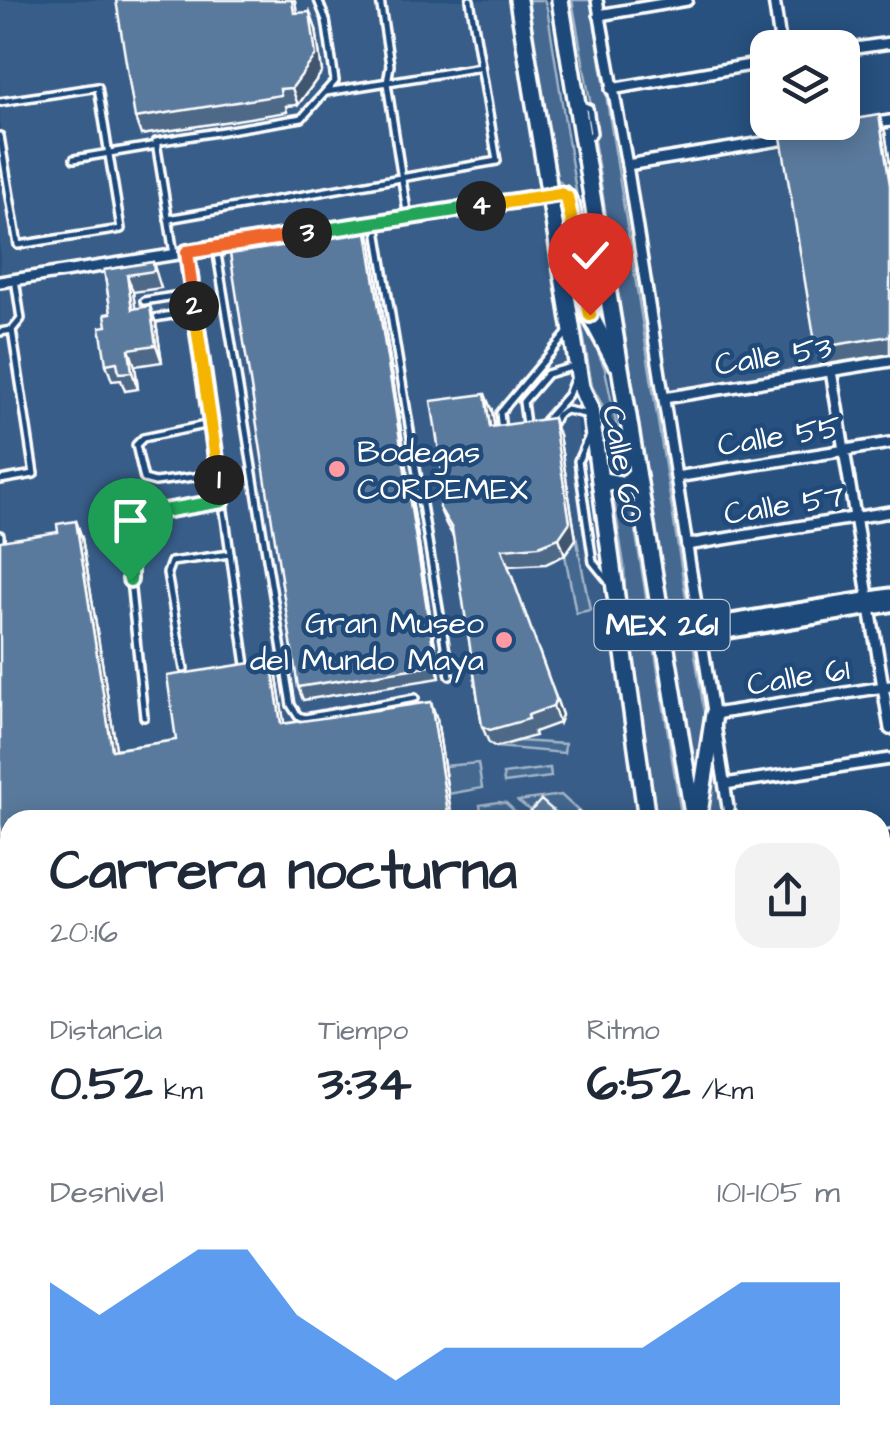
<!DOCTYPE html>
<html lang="es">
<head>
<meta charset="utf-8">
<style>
	body { margin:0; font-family:"Architects Daughter",sans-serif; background:#f2f2f3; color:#1f2937; height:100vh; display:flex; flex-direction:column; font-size:38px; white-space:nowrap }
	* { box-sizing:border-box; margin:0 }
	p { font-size:32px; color:#747a83 }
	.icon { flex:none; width:55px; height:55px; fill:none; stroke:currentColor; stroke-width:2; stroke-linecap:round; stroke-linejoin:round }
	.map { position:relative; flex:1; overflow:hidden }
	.drawer { position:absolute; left:0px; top:810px; width:890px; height:642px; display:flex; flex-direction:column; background:#fff; border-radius:30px 30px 0 0; box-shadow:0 5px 25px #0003 }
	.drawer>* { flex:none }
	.controls { position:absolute; left:750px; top:30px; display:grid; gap:20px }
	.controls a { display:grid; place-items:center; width:110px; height:110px; border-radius:20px; background:#fff; box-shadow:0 5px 25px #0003; font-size:50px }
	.pin { position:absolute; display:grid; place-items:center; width:85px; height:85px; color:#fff; margin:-102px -42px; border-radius:50% 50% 50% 0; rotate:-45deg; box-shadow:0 0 10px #0007 }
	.pin .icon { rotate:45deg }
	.km { position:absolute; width:50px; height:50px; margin:-25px; border-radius:50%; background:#222; color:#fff; font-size:28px; line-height:50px; text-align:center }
	.round { display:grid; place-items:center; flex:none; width:105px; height:105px; border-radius:30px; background:#f2f2f3 }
	.head { display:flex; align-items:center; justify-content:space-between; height:170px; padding:0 50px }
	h1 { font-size:55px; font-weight:700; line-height:75px }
	.figures { display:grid; grid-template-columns:repeat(3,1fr); gap:15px; height:170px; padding:10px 50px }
	.figures div { display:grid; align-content:center }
	.figures b { font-size:50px; font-weight:700 }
	.figures small { font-size:28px; font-weight:400 }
	.figures p { font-size:28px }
	.chart { height:280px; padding:20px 50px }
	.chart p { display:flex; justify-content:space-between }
	.chart svg { width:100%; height:180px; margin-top:10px; fill:#1a73e8; opacity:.7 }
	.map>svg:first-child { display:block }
</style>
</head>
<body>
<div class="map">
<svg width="890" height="1451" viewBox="0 0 890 1451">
	<rect width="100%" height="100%" fill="#28517f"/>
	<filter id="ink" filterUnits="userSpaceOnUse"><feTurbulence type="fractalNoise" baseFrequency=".01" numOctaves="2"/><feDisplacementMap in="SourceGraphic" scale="20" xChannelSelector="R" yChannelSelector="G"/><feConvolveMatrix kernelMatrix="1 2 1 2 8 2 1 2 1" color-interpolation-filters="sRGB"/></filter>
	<g filter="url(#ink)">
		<g fill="#375d88">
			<path d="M0,0H512L638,820H10V925L0,917Z"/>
			<path d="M786,148L822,365L668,390L633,173Z"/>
			<path d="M10,1060V1215L0,1151V1090Z"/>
			<path d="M890,1376V1451H879L880,1378Z"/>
			<path d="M690,1442L691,1451H47L46,1443Z"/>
		</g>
		<g fill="#446890" stroke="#a2b4c8" stroke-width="2.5">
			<path d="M527,0H544L547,8L596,317L571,193L556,178Z"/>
			<path d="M572,0H591L705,717L696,785L594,140L596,134Z"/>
			<path d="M560,199L582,313L605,369L626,472L624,478H616L602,405L592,386Z"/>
			<path d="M629,491L682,820H657L626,621L624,565L613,495L621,496Z"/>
			<path d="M576,536L590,610L576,613L565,555Z"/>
			<path d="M519,741L565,744L564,753L496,747Z"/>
			<path d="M714,757L715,759L723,820H705Z"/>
			<path d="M478,763L482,788L448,794L444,766Z"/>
			<path d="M550,768L551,777L504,783L503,774Z"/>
			<path d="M561,795L588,820C559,820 540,820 518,801Z"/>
			<path d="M498,802L506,803L524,820H482L480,805Z"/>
		</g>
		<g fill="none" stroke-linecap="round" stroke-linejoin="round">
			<defs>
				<g id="service">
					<path d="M380,0L390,65L387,83L408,218"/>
					<path d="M326,92L481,67"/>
					<path d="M0,102L98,87L121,229L18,245L0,136"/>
					<path d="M582,105L589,108L593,133L585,141"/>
					<path d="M74,159L157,145"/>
					<path d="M168,219L497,161L470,0"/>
					<path d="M376,223L450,676"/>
					<path d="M216,248L291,705L298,716L305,718L415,698"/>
					<path d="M187,252L246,665"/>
					<path d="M174,254L156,142L302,118L335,81L326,20L318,0"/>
					<path d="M144,301L192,293"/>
					<path d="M149,319L195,311"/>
					<path d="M0,332L12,330L21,319L15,279"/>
					<path d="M545,421L568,395L575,377"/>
					<path d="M553,423L557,415L566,410L590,415"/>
					<path d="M210,424L143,438L136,445L144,479L155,482L217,474"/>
					<path d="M526,424L523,402L547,374L575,366"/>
					<path d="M502,431L500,413L568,332"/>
					<path d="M588,438L578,461L593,562L610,583"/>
					<path d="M0,480L34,474L12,330"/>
					<path d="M0,535V540"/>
					<path d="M184,669L167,573L171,562L230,554"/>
					<path d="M144,717L130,580L131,522L135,516L222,501"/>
					<path d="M0,904H10"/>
					<path d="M890,1422V1424"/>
					<path d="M346,1442L348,1451"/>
					<path d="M493,1442L495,1451"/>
					<path d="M508,1442L509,1451"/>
					<path d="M676,1442L678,1451"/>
					<path d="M412,1451L464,1442"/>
				</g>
				<g id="minor">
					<path d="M597,0L627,165L730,820"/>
					<path d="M774,0L781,48"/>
					<path d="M599,15L687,0"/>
					<path d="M842,50L890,43"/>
					<path d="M611,89L768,62"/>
					<path d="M871,124L890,121"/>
					<path d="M627,165L792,138"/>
					<path d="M0,282L551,195"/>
					<path d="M831,371L890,729"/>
					<path d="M664,398L890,361"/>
					<path d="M676,477L890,443"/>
					<path d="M687,545L890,512"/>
					<path d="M714,714L890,686"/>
					<path d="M725,784L890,759"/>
					<path d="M880,838L890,836"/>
					<path d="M880,915L890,913"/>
					<path d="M880,987L890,985"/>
					<path d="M880,1248L890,1247"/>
				</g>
				<g id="tertiary">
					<path d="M700,626L890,595"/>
					<path d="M701,636L890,605"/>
					<path d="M0,930L10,933"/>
					<path d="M880,997L890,995"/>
					<path d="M0,1007L10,1003"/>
					<path d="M880,1015L890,1014"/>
					<path d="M0,1042L10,1012"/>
					<path d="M0,1277L10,1342"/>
					<path d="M880,1372L890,1370"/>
					<path d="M880,1391L890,1389"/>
					<path d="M25,1442L27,1451"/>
					<path d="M873,1442L874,1451"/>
				</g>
				<path id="secondary" d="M780,1442L783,1451"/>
				<g id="primary">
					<path d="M518,0L581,387L590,408L647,820"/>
					<path d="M560,0L694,820"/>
					<path d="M551,195H564L571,205L590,315L615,362"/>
					<path d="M600,480L625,485L637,473"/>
					<path d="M698,820L714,714"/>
					<path d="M746,1442L748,1451"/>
					<path d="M813,1442L817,1451"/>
				</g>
			</defs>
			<use href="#service" stroke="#fff" stroke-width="12"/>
			<use href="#minor" stroke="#fff" stroke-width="16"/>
			<use href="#tertiary" stroke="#fff" stroke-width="19"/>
			<use href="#secondary" stroke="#fff" stroke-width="21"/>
			<use href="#primary" stroke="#fff" stroke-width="22"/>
			<use href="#service" stroke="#1f4a7a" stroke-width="5"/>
			<use href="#minor" stroke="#1f4a7a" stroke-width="9"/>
			<use href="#tertiary" stroke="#1f4a7a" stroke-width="11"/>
			<use href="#secondary" stroke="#1f4a7a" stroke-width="14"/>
			<use href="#primary" stroke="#1f4a7a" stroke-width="15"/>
		</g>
		<g fill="#4d6987" stroke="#fff" stroke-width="2.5">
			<path d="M297,13L316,29L322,72L298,105L286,106L287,112L141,135L135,118Z"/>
			<path d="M885,132L890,164V354L822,365L816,348Z"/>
			<path d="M366,226L371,239L440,678L303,700L298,687Z"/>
			<path d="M153,262L161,288L133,292L135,308L156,323L162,362L135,366L138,389L125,391L121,380L112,381L106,364L111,313L104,270Z"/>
			<path d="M492,411L494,426L559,435L576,539L565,555L546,564L508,566L562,715L559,723L534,732L535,736L496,747L489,743L482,726L454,538L446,524L439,507Z"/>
			<path d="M76,521L82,538L116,749L176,740L271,660L277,677L284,724L437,719L452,820H10V863L3,846L58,532Z"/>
		</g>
		<g fill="#3f556e" stroke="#fff" stroke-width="2.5">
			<path d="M292,0H295L300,31L294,13Z"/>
			<path d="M310,12L316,29L322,72L298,105L292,88Z"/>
			<path d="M879,115L885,132L890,164V185Z"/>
			<path d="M366,226L371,239L440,678L436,665Z"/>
			<path d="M127,275L133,292L138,326L132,309Z"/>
			<path d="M150,306L156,323L162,362L156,345Z"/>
			<path d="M129,349L135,366L138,389L132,372Z"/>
			<path d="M485,394L492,411L497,444L490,427Z"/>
			<path d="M553,418L559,435L576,539L565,555L559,538Z"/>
			<path d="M76,521L82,538L119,767L112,750Z"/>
			<path d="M271,660L277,677L287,741L281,724Z"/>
			<path d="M556,698L562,715L559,723L553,706Z"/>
			<path d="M431,702L437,719L452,820H449Z"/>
		</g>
		<g fill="#5a7a9d" stroke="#fff" stroke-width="2.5">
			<path d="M116,0H292L294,13L310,12L316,55L292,88L280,89L281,95L135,118Z"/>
			<path d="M879,115L890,185V336L816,348L780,131L832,122H842V121Z"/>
			<path d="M366,226L436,665L298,687L229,247Z"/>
			<path d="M153,262L154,271L127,275L132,309L150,306L156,345L129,349L132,372L119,373L117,362L106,364L100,327L107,326L105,314L111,313L104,270Z"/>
			<path d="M485,394L490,427L553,418L570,522L559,538L539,546L502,549L556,698L553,706L528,715L529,719L490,730L482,726L452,529L439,507L445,489L431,401Z"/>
			<path d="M76,521L112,750L176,740L167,676L271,660L281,724L431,702L449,820H10V845L3,846L0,824V541L58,532L57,524Z"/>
			<path d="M541,800L564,820H523Z"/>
			<path d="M578,812L586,820H568Z"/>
			<path d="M890,1120V1214H888L880,1172V1122Z"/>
			<path d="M51,1442H111L112,1451H52Z"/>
			<path d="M129,1442H293L295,1451H130Z"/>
		</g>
	</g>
	<g fill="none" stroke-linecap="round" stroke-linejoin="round" filter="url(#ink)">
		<defs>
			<path id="split-1" d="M130,580V522L135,516L222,501L219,480"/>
			<path id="split-2" d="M194,306L219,480"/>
			<path id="split-3" d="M194,306L187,252L307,233"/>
			<path id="split-4" d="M307,233L481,206"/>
			<path id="split-5" d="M481,206L560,194L567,197L590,315"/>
		</defs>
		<use href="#split-1" stroke="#fff" stroke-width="20"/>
		<use href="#split-2" stroke="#fff" stroke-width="20"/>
		<use href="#split-3" stroke="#fff" stroke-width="20"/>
		<use href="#split-4" stroke="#fff" stroke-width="20"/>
		<use href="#split-5" stroke="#fff" stroke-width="20"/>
		<use href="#split-1" stroke="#22a559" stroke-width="12"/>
		<use href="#split-2" stroke="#f5b400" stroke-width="12"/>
		<use href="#split-3" stroke="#f0652b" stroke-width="12"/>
		<use href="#split-4" stroke="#22a559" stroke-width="12"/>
		<use href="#split-5" stroke="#f5b400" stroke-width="12"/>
	</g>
	<g fill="#ff9aa2" stroke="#1f4a7a" stroke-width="4">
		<circle cx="337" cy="469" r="10"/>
		<circle cx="504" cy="640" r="10"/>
	</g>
	<g text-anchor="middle" stroke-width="9" stroke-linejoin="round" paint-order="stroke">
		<rect fill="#1f4a7a" stroke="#bcc9d7" stroke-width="2.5" x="594.5" y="600" width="135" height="50" rx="8"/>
		<g font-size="30" font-weight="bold" fill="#fff">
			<text x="662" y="635">MEX 261</text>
		</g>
		<g font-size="32" fill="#fff" stroke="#1f4a7a">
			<text transform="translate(773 355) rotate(-9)" y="11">Calle 53</text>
			<text transform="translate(779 435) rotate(-9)" y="11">Calle 55</text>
			<text transform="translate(624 464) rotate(80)" y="11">Calle 60</text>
			<text transform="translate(784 504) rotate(-9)" y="11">Calle 57</text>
			<text transform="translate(798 676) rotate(-9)" y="11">Calle 61</text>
		</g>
		<g font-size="32" fill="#fff" stroke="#1f4a7a" text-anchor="start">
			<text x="357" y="462">Bodegas<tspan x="357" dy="37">CORDEMEX</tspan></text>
			<text x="484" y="633" text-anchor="end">Gran Museo<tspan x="484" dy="37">del Mundo Maya</tspan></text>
		</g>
	</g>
</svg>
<div class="controls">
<a><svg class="icon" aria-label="layers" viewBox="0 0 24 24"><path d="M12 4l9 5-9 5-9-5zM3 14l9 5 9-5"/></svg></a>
</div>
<div class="pin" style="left:130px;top:580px;background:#1e9e55"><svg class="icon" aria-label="arrive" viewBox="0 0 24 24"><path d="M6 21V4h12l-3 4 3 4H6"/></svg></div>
<div class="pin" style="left:590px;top:315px;background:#d93025"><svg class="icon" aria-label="check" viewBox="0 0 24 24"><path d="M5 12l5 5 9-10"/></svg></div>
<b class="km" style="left:219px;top:480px">1</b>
<b class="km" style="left:194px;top:306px">2</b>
<b class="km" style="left:307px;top:233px">3</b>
<b class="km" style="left:481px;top:206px">4</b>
<section class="drawer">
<div class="head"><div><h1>Carrera nocturna</h1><p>20:16</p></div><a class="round"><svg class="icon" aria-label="share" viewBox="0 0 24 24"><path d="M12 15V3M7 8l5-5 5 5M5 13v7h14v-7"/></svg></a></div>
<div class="figures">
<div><p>Distancia</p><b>0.52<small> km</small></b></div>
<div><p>Tiempo</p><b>3:34</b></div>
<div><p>Ritmo</p><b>6:52<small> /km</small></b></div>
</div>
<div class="chart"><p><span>Desnivel</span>101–105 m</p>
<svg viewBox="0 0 160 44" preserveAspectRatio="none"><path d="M0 44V14L10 22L20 14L30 6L40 6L50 22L60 30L70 38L80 30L90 30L100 30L110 30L120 30L130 22L140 14L150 14L160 14V44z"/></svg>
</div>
</section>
</div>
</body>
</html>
